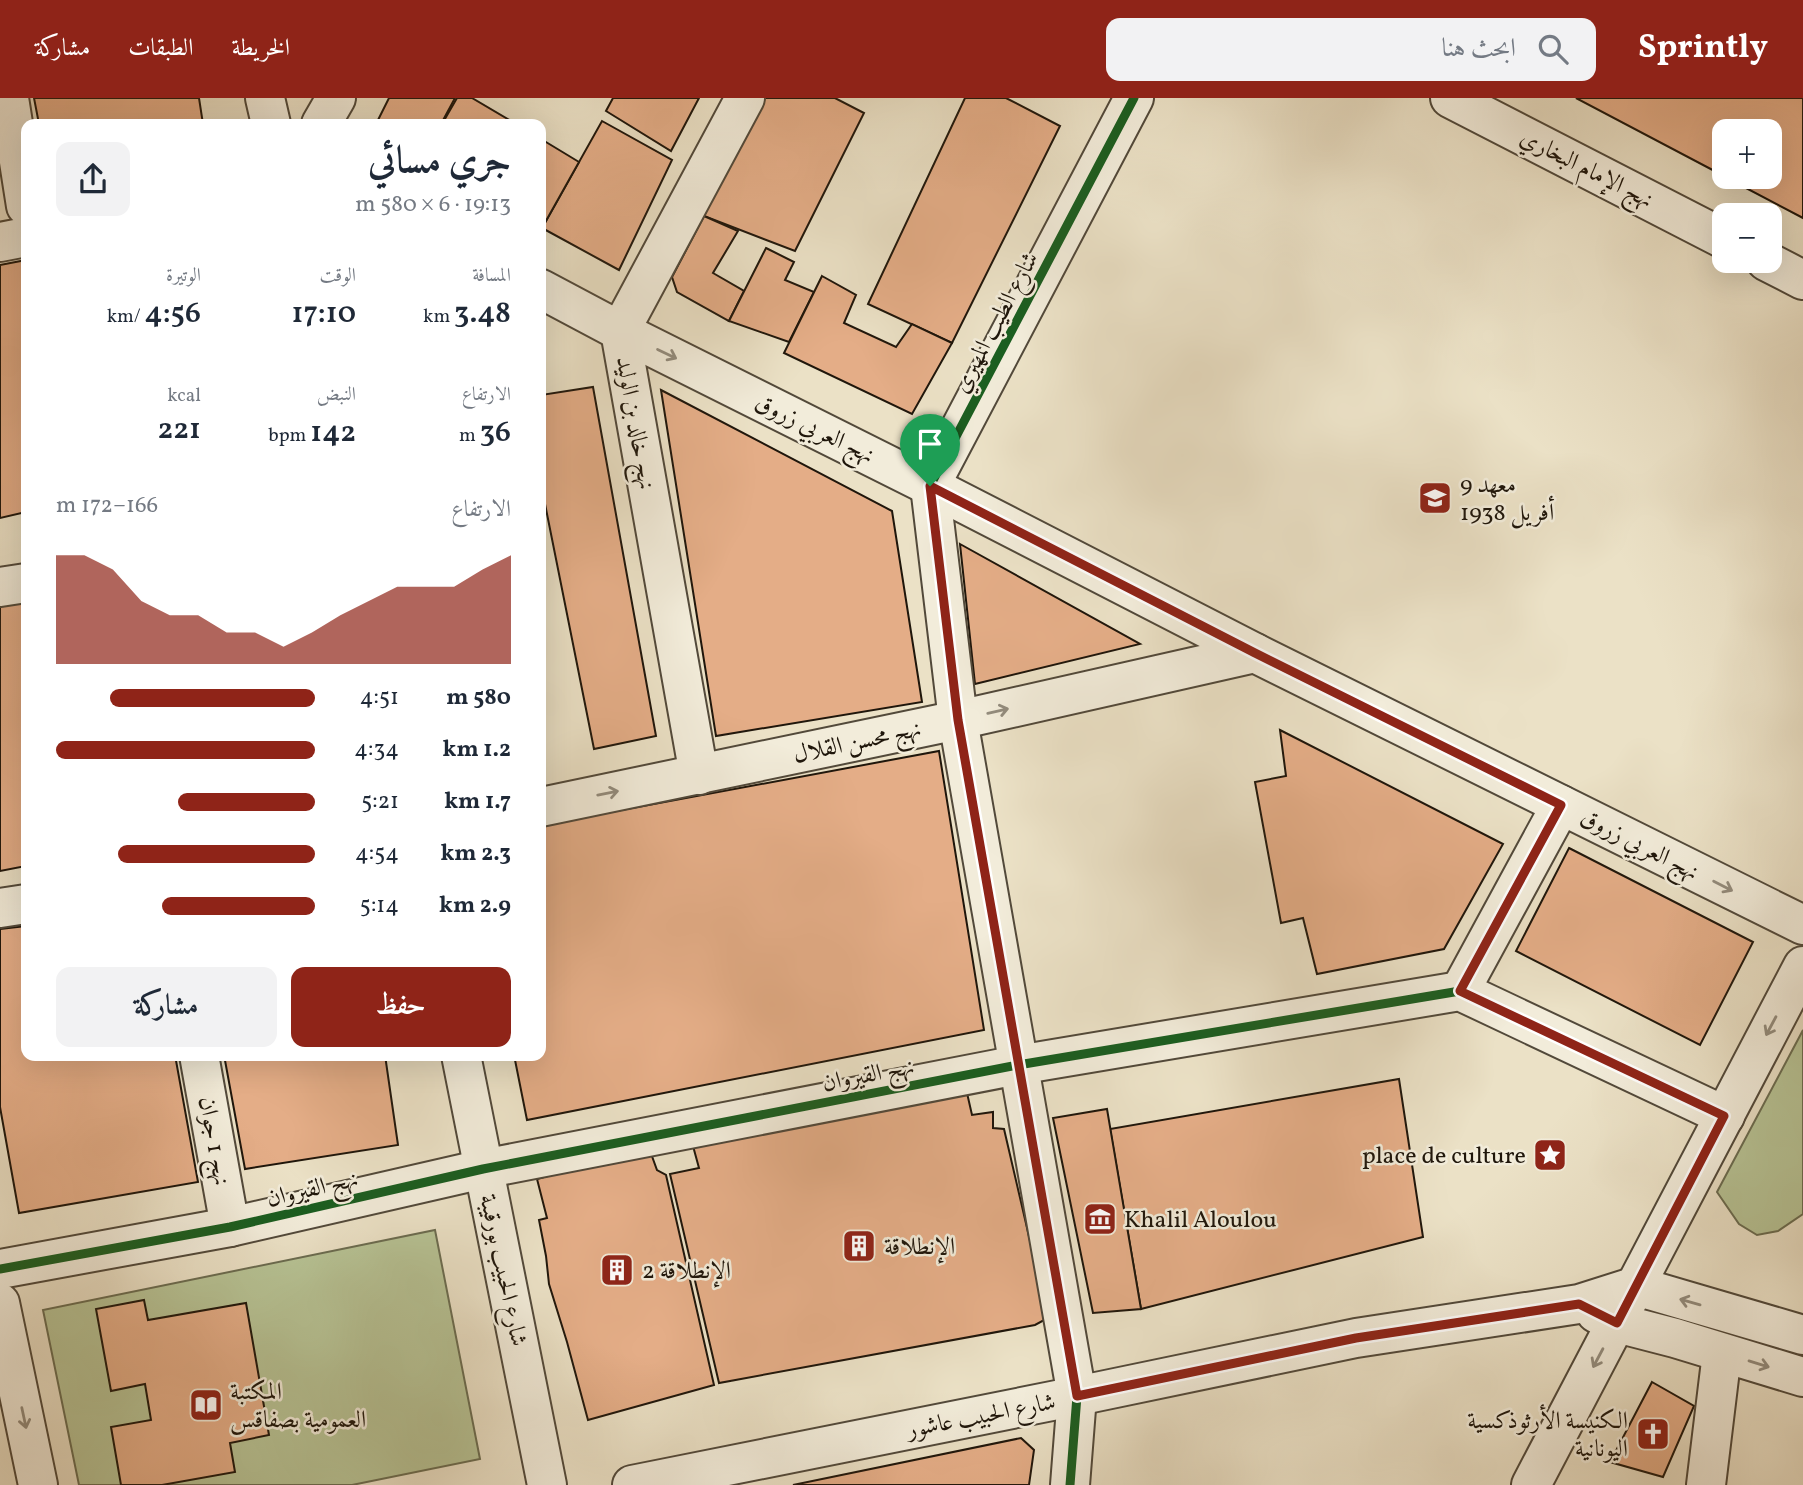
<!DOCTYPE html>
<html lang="ar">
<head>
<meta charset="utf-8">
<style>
	body { margin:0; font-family:Vollkorn,Amiri,serif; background:#f2f2f3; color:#1f2937; direction:rtl; height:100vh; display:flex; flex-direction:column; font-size:26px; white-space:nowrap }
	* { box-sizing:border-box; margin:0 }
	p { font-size:23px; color:#747a83 }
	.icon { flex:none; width:38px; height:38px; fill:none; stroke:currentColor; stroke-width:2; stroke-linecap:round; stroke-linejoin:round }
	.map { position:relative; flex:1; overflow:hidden; direction:ltr }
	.panel { position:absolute; left:21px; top:21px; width:525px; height:942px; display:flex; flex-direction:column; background:#fff; border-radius:14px; box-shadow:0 7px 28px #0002; direction:rtl }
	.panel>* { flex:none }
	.tools { position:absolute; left:1712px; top:21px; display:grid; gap:14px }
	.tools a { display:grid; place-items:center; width:70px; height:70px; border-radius:14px; background:#fff; box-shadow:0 7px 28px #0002; font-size:35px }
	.pin { position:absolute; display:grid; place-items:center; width:60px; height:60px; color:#fff; margin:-72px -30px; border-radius:50% 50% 50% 0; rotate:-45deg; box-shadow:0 0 7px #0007 }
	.pin .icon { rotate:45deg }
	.round { display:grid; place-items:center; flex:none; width:74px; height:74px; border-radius:14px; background:#f2f2f3 }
	.headline { display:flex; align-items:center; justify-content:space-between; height:119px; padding:0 35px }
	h1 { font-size:38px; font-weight:600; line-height:52px }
	.figures { display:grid; grid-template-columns:repeat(3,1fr); gap:10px; height:119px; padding:7px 35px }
	.figures div { display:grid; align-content:center }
	.figures b { font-size:30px; font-weight:600 }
	.figures small { font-size:19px; font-weight:400 }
	.figures p { font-size:19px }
	.chart { height:196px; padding:14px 35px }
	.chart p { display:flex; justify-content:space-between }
	.chart svg { width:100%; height:126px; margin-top:7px; fill:#8f2418; opacity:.7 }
	.button { display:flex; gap:14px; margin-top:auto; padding:14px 35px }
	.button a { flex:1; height:80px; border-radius:14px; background:#8f2418; color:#fff; font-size:28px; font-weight:600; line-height:80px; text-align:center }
	.button a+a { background:#f2f2f3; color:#1f2937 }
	ul { padding:0 35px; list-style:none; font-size:23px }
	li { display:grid; grid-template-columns:112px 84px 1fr; align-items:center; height:52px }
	li i { height:18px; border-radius:9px; background:#8f2418 }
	header { display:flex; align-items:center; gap:42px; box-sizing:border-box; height:98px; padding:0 35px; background:#8f2418; color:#fff }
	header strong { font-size:33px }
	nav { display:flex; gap:38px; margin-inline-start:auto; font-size:24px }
	.search { width:490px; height:63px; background:#f2f2f3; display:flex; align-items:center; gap:18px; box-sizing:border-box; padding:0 24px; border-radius:14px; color:#747a83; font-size:26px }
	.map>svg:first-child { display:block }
</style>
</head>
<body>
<header>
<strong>Sprintly</strong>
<div class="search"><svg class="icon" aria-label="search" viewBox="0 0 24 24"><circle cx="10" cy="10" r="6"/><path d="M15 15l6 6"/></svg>ابحث هنا</div>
<nav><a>الخريطة</a><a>الطبقات</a><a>مشاركة</a></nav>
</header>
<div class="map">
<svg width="1803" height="1387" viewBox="0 0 1803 1387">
	<rect width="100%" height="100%" fill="#ebe1c6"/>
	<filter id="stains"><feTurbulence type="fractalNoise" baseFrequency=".00286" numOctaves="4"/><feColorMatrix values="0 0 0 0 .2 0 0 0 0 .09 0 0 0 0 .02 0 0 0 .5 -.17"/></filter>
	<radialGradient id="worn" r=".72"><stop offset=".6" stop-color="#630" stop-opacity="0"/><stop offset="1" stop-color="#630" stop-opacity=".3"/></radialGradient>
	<g fill="#b7c395" stroke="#6b6c50" stroke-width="2">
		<path d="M1803,932V1116L1778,1133L1757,1137L1739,1126L1717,1094Z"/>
		<path d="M435,1132L480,1361L352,1387H79L43,1212Z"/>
	</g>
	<g fill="#e4ad87" stroke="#1f160b" stroke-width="2">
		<path d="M34,0H199L203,26H39Z"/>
		<path d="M389,0H455L441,26H376Z"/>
		<path d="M457,0H472L516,26H442Z"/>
		<path d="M613,0H699L671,53L606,13Z"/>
		<path d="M758,0H835L864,15L795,153L704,118Z"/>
		<path d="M965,0H1006L1060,28L952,245L868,206Z"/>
		<path d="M1576,0H1803V120L1725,79H1769V33H1724V78Z"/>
		<path d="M602,23L672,62L619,172L542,130Z"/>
		<path d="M541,41L579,64L542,130L541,129Z"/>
		<path d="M704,118L738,133L713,175L744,193L729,223L677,194L672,179Z"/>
		<path d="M766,150L794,164L785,182L814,194L789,244L729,223Z"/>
		<path d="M26,162V414L0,420V167Z"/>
		<path d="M822,178L856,197L844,225L896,249L912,226L952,245L912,316L784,255Z"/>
		<path d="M593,289L656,638L594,651L541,386V297Z"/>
		<path d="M661,292L892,413L922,604L716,638Z"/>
		<path d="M960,446L1140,546L975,586Z"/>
		<path d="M26,502V768L0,773V507Z"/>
		<path d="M1280,632L1503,746L1444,851L1317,876L1303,820L1281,825L1255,684L1286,678Z"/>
		<path d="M939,653L984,932L527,1022L514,957H541V727Z"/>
		<path d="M1569,750L1753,844L1700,947L1516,853Z"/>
		<path d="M26,828V957H175L198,1084L19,1115L0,1009V831Z"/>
		<path d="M224,957H385L398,1047L245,1071Z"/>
		<path d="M1399,981L1423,1139L1141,1211L1110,1031Z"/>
		<path d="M967,995L972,1017L993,1014V1030L1004,1031L1048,1220L1035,1227L719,1285L670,1076L699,1070L693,1048Z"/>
		<path d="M1107,1011L1141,1211L1093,1215L1053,1020Z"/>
		<path d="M649,1050L657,1072L666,1077L714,1287L588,1322L567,1244L549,1186L546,1158L539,1122L547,1120L537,1081Z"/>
		<path d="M144,1202L148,1222L246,1205L269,1337L230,1345L235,1374L162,1387H121L111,1329L151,1322L145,1286L111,1293L96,1211Z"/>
		<path d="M1652,1284L1694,1308L1663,1379L1610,1364Z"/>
		<path d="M1021,1340L1034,1352L1029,1387H793Z"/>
	</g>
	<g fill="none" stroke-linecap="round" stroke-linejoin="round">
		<defs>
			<g id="minor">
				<path d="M9,0L26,108"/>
				<path d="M265,0L271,26"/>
				<path d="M1450,0L1724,141"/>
				<path d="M321,26L336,0"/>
				<path d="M0,144L26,139"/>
				<path d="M1766,163L1803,182"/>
				<path d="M541,191L620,233L930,388L1255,555L1803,827"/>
				<path d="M0,489L26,485"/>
				<path d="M699,677L620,233L745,0"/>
				<path d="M541,709L958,622L1255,555"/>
				<path d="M0,810L26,806"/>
				<path d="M1460,893L1561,707"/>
				<path d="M199,957L230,1129"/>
				<path d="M461,957L547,1387"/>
				<path d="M0,1171L230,1129L483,1071L1018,967L1460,893L1725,1018"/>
				<path d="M0,1205L38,1387"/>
				<path d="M1596,1215L1617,1225L1675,1240L1803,1279"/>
				<path d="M632,1387L1077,1298L1356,1240L1579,1206L1636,1188L1803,1237"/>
				<path d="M1070,1387L1077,1298L958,622L930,388L1134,0"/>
				<path d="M1531,1387L1803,868"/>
				<path d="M1706,1387L1722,1255"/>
			</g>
		</defs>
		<use href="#minor" stroke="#52493a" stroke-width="42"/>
		<use href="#minor" stroke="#f2ecda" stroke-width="38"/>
		<defs>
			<g id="cycleway">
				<path d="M0,1171L230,1129L483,1071L1018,967L1460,893L1725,1018"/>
				<path d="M1070,1387L1077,1298L958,622L930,388L1134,0"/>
			</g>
		</defs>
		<use href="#cycleway" stroke="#f2ecda" stroke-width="13"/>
		<use href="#cycleway" stroke="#1b5e20" stroke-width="9"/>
	</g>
	<defs><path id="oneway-shaft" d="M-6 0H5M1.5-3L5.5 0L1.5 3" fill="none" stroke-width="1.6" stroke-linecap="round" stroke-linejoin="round" transform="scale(1.75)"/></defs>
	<g stroke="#938c7d">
		<use href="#oneway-shaft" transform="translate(667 256) rotate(26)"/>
		<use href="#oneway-shaft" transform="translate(998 613) rotate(-13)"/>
		<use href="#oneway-shaft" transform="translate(608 695) rotate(-11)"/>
		<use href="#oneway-shaft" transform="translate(1723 788) rotate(27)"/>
		<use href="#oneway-shaft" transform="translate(1771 928) rotate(118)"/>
		<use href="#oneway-shaft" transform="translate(1690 1204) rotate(-164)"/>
		<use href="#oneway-shaft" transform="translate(1598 1260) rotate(118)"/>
		<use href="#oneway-shaft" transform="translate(1759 1266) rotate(17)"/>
		<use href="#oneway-shaft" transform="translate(24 1320) rotate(78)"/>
	</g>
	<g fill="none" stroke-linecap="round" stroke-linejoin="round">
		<defs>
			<path id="route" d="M930,388L1255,555L1561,707L1460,893L1724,1018L1617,1225L1579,1206L1356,1240L1077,1298L958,622Z"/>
		</defs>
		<use href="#route" stroke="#fff" stroke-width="14"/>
		<use href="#route" stroke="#8f2418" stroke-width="9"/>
	</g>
	<defs>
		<symbol id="school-square" viewBox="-11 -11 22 22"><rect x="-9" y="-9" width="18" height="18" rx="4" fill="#8f2418" stroke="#f2ecda"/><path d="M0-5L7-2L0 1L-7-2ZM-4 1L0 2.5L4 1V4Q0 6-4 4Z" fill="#fff"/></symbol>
		<symbol id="sight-square" viewBox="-11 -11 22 22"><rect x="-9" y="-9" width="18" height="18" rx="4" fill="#8f2418" stroke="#f2ecda"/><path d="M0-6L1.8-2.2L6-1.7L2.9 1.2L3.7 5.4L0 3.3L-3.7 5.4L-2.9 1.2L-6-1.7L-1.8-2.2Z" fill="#fff"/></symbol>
		<symbol id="museum-square" viewBox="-11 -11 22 22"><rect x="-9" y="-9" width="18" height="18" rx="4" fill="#8f2418" stroke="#f2ecda"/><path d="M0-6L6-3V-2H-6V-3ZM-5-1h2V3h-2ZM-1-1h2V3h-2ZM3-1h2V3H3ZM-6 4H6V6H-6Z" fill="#fff"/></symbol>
		<symbol id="building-square" viewBox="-11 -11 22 22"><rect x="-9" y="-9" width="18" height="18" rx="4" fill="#8f2418" stroke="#f2ecda"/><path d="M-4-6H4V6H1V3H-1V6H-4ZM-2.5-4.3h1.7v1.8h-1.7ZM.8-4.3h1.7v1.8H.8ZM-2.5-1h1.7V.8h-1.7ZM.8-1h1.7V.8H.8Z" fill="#fff"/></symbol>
		<symbol id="library-square" viewBox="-11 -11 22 22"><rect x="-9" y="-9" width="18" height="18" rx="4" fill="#8f2418" stroke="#f2ecda"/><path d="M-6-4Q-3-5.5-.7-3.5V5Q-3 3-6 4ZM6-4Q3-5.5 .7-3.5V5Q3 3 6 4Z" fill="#fff"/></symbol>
		<symbol id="church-square" viewBox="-11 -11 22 22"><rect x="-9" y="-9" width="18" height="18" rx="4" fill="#8f2418" stroke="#f2ecda"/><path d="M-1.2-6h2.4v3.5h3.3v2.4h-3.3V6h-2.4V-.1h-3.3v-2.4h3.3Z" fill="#fff"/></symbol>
	</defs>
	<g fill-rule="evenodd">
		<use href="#school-square" x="1416" y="381" width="38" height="38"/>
		<use href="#sight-square" x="1531" y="1038" width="38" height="38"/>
		<use href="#museum-square" x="1081" y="1102" width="38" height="38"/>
		<use href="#building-square" x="840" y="1129" width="38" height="38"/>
		<use href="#building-square" x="598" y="1153" width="38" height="38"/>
		<use href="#library-square" x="187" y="1288" width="38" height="38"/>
		<use href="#church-square" x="1634" y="1317" width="38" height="38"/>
	</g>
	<g text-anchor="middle" stroke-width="5" stroke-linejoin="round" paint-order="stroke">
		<g font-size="24" fill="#1f160b" stroke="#f2ecda">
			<text transform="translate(1587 70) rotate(27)" y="8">نهج الإمام البخاري</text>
			<text transform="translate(995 224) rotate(-62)" y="8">شارع الطيب المهيري</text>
			<text transform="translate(636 325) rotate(80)" y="8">نهج خالد بن الوليد</text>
			<text transform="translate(815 330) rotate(26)" y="8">نهج العربي زروق</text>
			<text transform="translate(857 643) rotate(-12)" y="8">نهج محسن القلال</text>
			<text transform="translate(1640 746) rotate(27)" y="8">نهج العربي زروق</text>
			<text transform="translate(868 976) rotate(-11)" y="8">نهج القيروان</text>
			<text transform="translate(215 1043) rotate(80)" y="8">نهج 1 جوان</text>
			<text transform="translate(312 1090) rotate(-13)" y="8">نهج القيروان</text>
			<text transform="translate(504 1172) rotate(78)" y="8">شارع الحبيب بورقيبة</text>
			<text transform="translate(981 1317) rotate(-11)" y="8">شارع الحبيب عاشور</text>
		</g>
		<g font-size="24" fill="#1f160b" stroke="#f2ecda" text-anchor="start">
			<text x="1460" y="394">معهد 9<tspan x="1460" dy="28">أفريل 1938</tspan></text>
			<text x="1526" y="1065" text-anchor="end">place de culture</text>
			<text x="1124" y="1129">Khalil Aloulou</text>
			<text x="884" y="1156">الإنطلاقة</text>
			<text x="642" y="1180">الإنطلاقة 2</text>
			<text x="230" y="1301">المكتبة<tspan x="230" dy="28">العمومية بصفاقس</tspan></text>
			<text x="1628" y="1330" text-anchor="end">الكنيسة الأرثوذكسية<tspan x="1628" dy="28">اليونانية</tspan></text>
		</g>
	</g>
	<rect width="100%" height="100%" filter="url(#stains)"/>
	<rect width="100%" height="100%" fill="url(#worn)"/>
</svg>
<div class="tools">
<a>+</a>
<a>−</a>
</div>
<div class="pin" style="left:930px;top:388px;background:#1e9e55"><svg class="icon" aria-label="arrive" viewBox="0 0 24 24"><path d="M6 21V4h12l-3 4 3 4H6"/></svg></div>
<section class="panel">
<div class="headline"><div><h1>جري مسائي</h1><p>19:13 · 6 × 580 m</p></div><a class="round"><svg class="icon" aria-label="share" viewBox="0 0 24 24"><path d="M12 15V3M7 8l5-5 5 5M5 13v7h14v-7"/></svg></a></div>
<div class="figures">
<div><p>المسافة</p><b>3.48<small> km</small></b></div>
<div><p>الوقت</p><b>17:10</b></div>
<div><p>الوتيرة</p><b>4:56<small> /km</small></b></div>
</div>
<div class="figures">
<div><p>الارتفاع</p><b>36<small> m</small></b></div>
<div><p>النبض</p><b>142<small> bpm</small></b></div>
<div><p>kcal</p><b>221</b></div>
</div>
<div class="chart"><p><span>الارتفاع</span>166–172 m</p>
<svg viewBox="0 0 160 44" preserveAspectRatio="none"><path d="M0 44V6L10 6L20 11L30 22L40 27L50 27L60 33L70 33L80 38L90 33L100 27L110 22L120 17L130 17L140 17L150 11L160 6V44z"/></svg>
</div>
<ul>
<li><b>580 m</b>4:51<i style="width:79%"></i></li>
<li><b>1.2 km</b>4:34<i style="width:100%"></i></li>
<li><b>1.7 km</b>5:21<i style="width:53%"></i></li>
<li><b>2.3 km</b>4:54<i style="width:76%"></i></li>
<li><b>2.9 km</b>5:14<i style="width:59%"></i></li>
</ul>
<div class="button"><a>حفظ</a><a>مشاركة</a></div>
</section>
</div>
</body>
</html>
